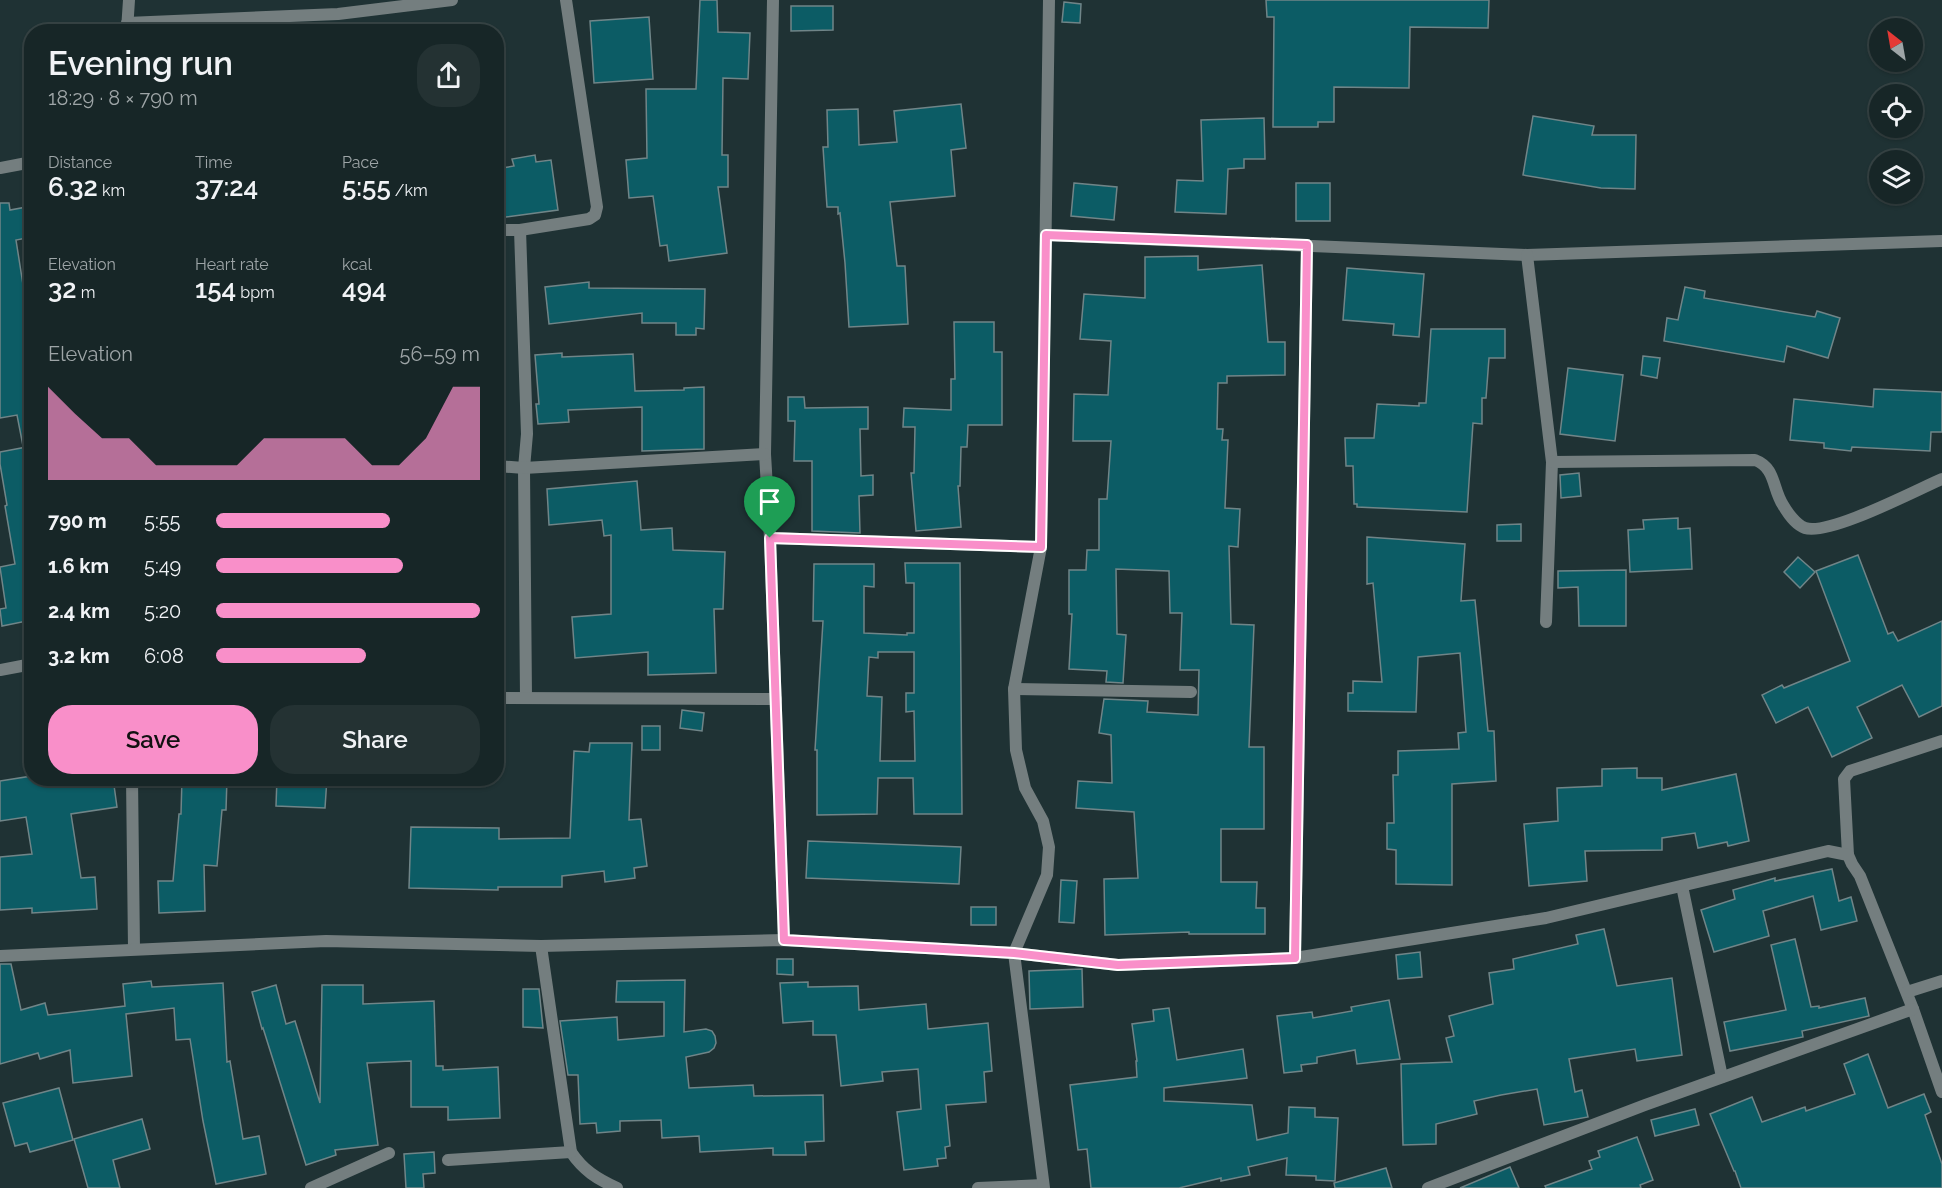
<!DOCTYPE html>
<html lang="en">
<head>
<meta charset="utf-8">
<style>
	body { margin:0; font-family:Raleway,sans-serif; background:#243233; color:#f1f3f6; height:100vh; display:flex; flex-direction:column; font-size:22px; white-space:nowrap }
	* { box-sizing:border-box; margin:0 }
	p { font-size:20px; color:#9ea5a7 }
	.icon { flex:none; width:33px; height:33px; fill:none; stroke:currentColor; stroke-width:2; stroke-linecap:round; stroke-linejoin:round }
	.map { position:relative; flex:1; overflow:hidden }
	.sheet { position:absolute; left:24px; top:24px; width:480px; height:762px; display:flex; flex-direction:column; background:#172627; border-radius:24px; box-shadow:0 2px 4px #0004,0 0 0 2px #364344 }
	.sheet>* { flex:none }
	.needle { width:39px; rotate:329deg }
	.controls { position:absolute; left:1869px; top:18px; display:grid; gap:12px }
	.controls a { display:grid; place-items:center; width:54px; height:54px; border-radius:50%; background:#172627; box-shadow:0 2px 4px #0004,0 0 0 2px #364344; font-size:30px }
	.pin { position:absolute; display:grid; place-items:center; width:51px; height:51px; color:#fff; margin:-62px -26px; border-radius:50% 50% 50% 0; rotate:-45deg; box-shadow:0 0 6px #0007 }
	.pin .icon { rotate:45deg }
	.round { display:grid; place-items:center; flex:none; width:63px; height:63px; border-radius:24px; background:#243233 }
	.headline { display:flex; align-items:center; justify-content:space-between; height:102px; padding:0 24px }
	h1 { font-size:33px; font-weight:600; line-height:45px }
	.figures { display:grid; grid-template-columns:repeat(3,1fr); gap:9px; height:102px; padding:6px 24px }
	.figures div { display:grid; align-content:center }
	.figures b { font-size:26px; font-weight:600 }
	.figures small { font-size:16px; font-weight:400 }
	.figures p { font-size:16px }
	.chart { height:168px; padding:12px 24px }
	.chart p { display:flex; justify-content:space-between }
	.chart svg { width:100%; height:108px; margin-top:6px; fill:#f98fc9; opacity:.7 }
	.cta { display:flex; gap:12px; margin-top:auto; padding:12px 24px }
	.cta a { flex:1; height:69px; border-radius:24px; background:#f98fc9; color:#111; font-size:24px; font-weight:600; line-height:69px; text-align:center }
	.cta a+a { background:#243233; color:#f1f3f6 }
	ul { padding:0 24px; list-style:none; font-size:20px }
	li { display:grid; grid-template-columns:96px 72px 1fr; align-items:center; height:45px }
	li i { height:15px; border-radius:8px; background:#f98fc9 }
	.map>svg:first-child { display:block }
</style>
</head>
<body>
<div class="map">
<svg width="1942" height="1188" viewBox="0 0 1942 1188">
	<rect width="100%" height="100%" fill="#1f3234"/>
	<g fill="#0c5c65" stroke="#708588" stroke-width="1.5" fill-rule="evenodd">
		<path d="M700,0H717L718,32L750,33L748,79L723,78L722,155H728V187H718L727,253L669,261L667,245L660,246L653,196L629,198L626,160L647,158L646,89H696Z"/>
		<path d="M1266,0H1489L1488,28L1410,27L1409,88L1334,87V122H1318V127H1273L1274,17H1267Z"/>
		<path d="M1064,2L1081,4L1080,23L1062,22Z"/>
		<path d="M791,6H833V30L791,31Z"/>
		<path d="M649,17L653,79L594,83L590,21Z"/>
		<path d="M961,104L966,148L951,150L955,196L890,202L897,266H905L908,324L849,327L845,263L840,213L838,214V207H827L823,147H828L827,110L858,109L859,145L897,142L894,111Z"/>
		<path d="M1533,116L1594,126L1592,135H1636L1635,189L1601,188L1523,175Z"/>
		<path d="M1264,118L1265,159H1244V168L1228,169L1226,214L1175,212L1177,180L1203,181L1201,120Z"/>
		<path d="M535,155L536,162L551,160L558,210L498,218L496,169L514,166L512,159Z"/>
		<path d="M1074,183L1117,187L1114,220L1071,216Z"/>
		<rect x="1296" y="183" width="34" height="38"/>
		<path d="M0,203H9L10,210L32,206V237L16,240L24,291L32,290V446H23L17,415L0,418Z"/>
		<path d="M1198,256V270L1262,265L1268,342H1285V375L1227,376V383H1218L1217,429H1223L1222,440H1228L1225,508L1240,509L1238,547L1229,546L1231,624L1254,625L1249,747H1264V829H1221V882H1257L1256,908H1265V934H1189V932L1105,935L1104,879L1138,878L1134,812L1076,808L1078,781L1112,783L1111,735L1099,733L1104,699L1148,701L1147,712L1198,715L1199,670H1180L1182,613H1170L1169,571L1116,569L1117,634L1126,635L1123,683L1106,682L1107,671L1069,669L1072,614H1069V570H1086L1087,550H1099V499H1107L1111,441H1073L1074,394L1108,395L1111,341L1080,339L1084,294L1145,298V257Z"/>
		<path d="M1347,268L1424,274L1419,337L1393,335L1394,324L1343,320Z"/>
		<path d="M589,282V288L705,289L704,329L696,328V335H676V323H642V313L549,324L545,287Z"/>
		<path d="M1685,287L1705,291L1704,298L1815,317L1817,311L1840,318L1828,358L1787,346L1784,362L1664,341L1667,318L1678,320Z"/>
		<path d="M954,322H994V352H1002V425H968L967,447H961L960,486H958L961,527L916,531L911,473H914L915,427H903L904,408L951,410V379H955Z"/>
		<path d="M1431,329H1505V358H1489L1486,398H1482V424L1473,423L1467,512L1357,507V504H1354L1353,466H1346L1345,438H1374L1377,404L1419,406V403H1426Z"/>
		<path d="M562,353V357L633,354L635,391L684,390V388L704,387V449L642,451V407L568,410L569,422L538,424L536,404H539L535,355Z"/>
		<path d="M1643,356L1660,358L1657,378L1641,375Z"/>
		<path d="M1568,368L1623,375L1615,441L1560,434Z"/>
		<path d="M1874,389L1942,392V432H1931L1930,451L1852,447L1851,451L1824,448V443L1790,440L1794,399L1873,407Z"/>
		<path d="M788,397H804L805,408L868,407V429H860L861,476L873,475V495L859,496L860,533L812,531V461H794L795,421H788Z"/>
		<path d="M32,446V620L2,626L0,609L6,608L0,567L15,564L5,506L7,505L0,464V452Z"/>
		<path d="M1579,473L1581,496L1561,498L1560,475Z"/>
		<path d="M637,481L641,530L672,528L673,550L725,552L723,609H714L716,673L648,675V652L575,658L572,617L611,614V535L604,536L602,520L549,525L547,489Z"/>
		<path d="M1678,518V529L1690,528L1692,569L1630,572L1628,530L1644,529L1643,520Z"/>
		<path d="M1521,524V541H1497V525Z"/>
		<path d="M1367,537L1465,544L1461,601L1475,600L1488,731H1494L1496,781L1452,784V885L1396,884V850L1387,849V823H1394L1393,775H1398V751L1459,749L1458,733L1466,732L1460,653L1418,657L1416,712L1348,711V693H1353V681L1382,682L1373,583L1367,584Z"/>
		<path d="M1858,555L1888,634L1893,632L1898,641L1942,621V706L1919,717L1902,685L1857,707L1872,738L1832,757L1808,707L1776,723L1762,695L1782,685L1784,688L1850,661L1816,571Z"/>
		<path d="M1798,557L1815,572L1800,588L1784,572Z"/>
		<path d="M905,563H960L962,814H914L913,778H878L877,814L817,815V750H815L823,621H813L814,564H874V587L864,586V633L907,635V633H914V583H906ZM878,652H914V693H906V712L914,711L915,761H880L882,697L867,696L869,657L878,658Z"/>
		<path d="M1626,570V626H1579L1578,587L1558,588V571Z"/>
		<path d="M682,710L704,713L702,731L680,728Z"/>
		<rect x="642" y="726" width="18" height="24"/>
		<path d="M590,743H632L629,820L641,819L647,866L634,868L635,878L605,882L604,871L562,876V887H498V890L409,888L411,827L499,828V839L570,838L574,751L589,752Z"/>
		<path d="M1637,768V778H1662V790L1736,774L1749,841L1728,846L1727,842L1698,848L1695,833L1662,838V850L1585,851L1587,881L1529,886L1524,824L1558,821L1557,788L1602,786V769Z"/>
		<path d="M32,776V778H113L117,807L71,814L81,878L95,877L97,909L32,913V908L0,910V857L32,854L26,817L0,821V781Z"/>
		<path d="M182,778H227L226,810H222L217,866L204,865L205,911L159,913L158,881H173L179,814H181Z"/>
		<path d="M277,778H327L325,808L276,806Z"/>
		<path d="M808,841L961,847L959,884L806,878Z"/>
		<path d="M1832,869L1839,901L1851,897L1857,921L1821,930L1813,896L1763,911L1769,936L1714,952L1701,910L1735,899L1733,890L1775,878V881Z"/>
		<path d="M1061,880L1077,881L1074,923L1059,922Z"/>
		<rect x="971" y="907" width="25" height="18"/>
		<path d="M1604,929L1617,986L1672,978L1682,1055L1637,1061L1635,1049L1569,1059L1575,1092L1582,1090L1588,1117L1544,1125L1537,1089L1501,1095L1474,1101L1477,1114L1436,1124V1144L1403,1145L1401,1064L1452,1062L1446,1038L1454,1036L1449,1016L1493,1004L1489,973L1514,969L1513,959L1578,944L1576,935Z"/>
		<path d="M1795,939L1811,1007L1819,1006V1008L1865,998L1869,1016L1802,1031L1803,1037L1730,1051L1724,1022L1786,1010L1771,945Z"/>
		<path d="M1420,952L1422,977L1398,979L1396,955Z"/>
		<path d="M777,959H793V975L777,974Z"/>
		<path d="M0,964H11L21,1010L45,1003L48,1015L125,1006L123,984L151,981L152,987L223,983L227,1062L230,1061L243,1139L259,1136L266,1174L216,1184L203,1121L190,1039L176,1040L174,1008L126,1014L132,1076L73,1083L70,1050L40,1059L38,1053L0,1064Z"/>
		<path d="M1082,969L1083,1007L1030,1009L1029,971Z"/>
		<path d="M685,980L684,1032L706,1029L712,1031L715,1036L716,1043L714,1048L709,1052L686,1057L689,1088L753,1085L754,1096L823,1095L824,1141L805,1142L806,1155H773V1148L700,1152L699,1136L662,1138L661,1120L620,1121V1131L597,1133L596,1123L580,1124L578,1075H568L560,1021L617,1017L618,1040L664,1036V1002H616L617,981Z"/>
		<path d="M808,982V987L858,986L859,1010L926,1004L928,1029L988,1023L992,1071L984,1072L986,1102L946,1105L950,1146L945,1147L946,1158L937,1159L938,1166L904,1170L897,1112L921,1109L918,1069L882,1072L883,1081L841,1086L836,1035H813V1021L783,1023L780,983Z"/>
		<path d="M276,985L286,1024L295,1021L320,1103L322,985H363V1004L434,1001L436,1066H443V1070L498,1067L500,1118L448,1120V1107H411V1061L367,1063L378,1145L335,1150L336,1155L306,1165L263,1028L262,1029L252,992Z"/>
		<path d="M523,989H539L543,1028L523,1027Z"/>
		<path d="M1389,1000L1400,1059L1357,1064L1355,1050L1317,1057V1063L1301,1065L1302,1071L1284,1073L1277,1016L1312,1012L1313,1018L1352,1011L1351,1007Z"/>
		<path d="M1169,1008L1177,1060L1243,1049L1247,1078L1164,1088V1101L1252,1105L1257,1140L1288,1133L1289,1107L1315,1108V1117L1338,1118L1335,1181L1316,1180V1176L1286,1175L1287,1158L1248,1167L1250,1175L1221,1181V1178L1179,1188H1091L1087,1149L1078,1150L1070,1085L1137,1077L1136,1061H1137L1132,1024L1154,1021L1153,1010Z"/>
		<path d="M1868,1054L1888,1108L1924,1094L1931,1112L1925,1115L1942,1164V1188H1741L1735,1171H1734L1710,1114L1752,1097L1762,1122L1805,1107L1806,1111L1855,1094L1844,1064Z"/>
		<path d="M59,1088L73,1140L30,1152L27,1143L15,1146L3,1103Z"/>
		<path d="M1695,1109L1699,1125L1655,1136L1651,1120Z"/>
		<path d="M142,1119L150,1149L113,1160L120,1188H88L74,1139Z"/>
		<path d="M1637,1137L1653,1180L1640,1185L1641,1188H1546L1545,1186L1592,1169L1589,1161L1600,1157L1598,1151Z"/>
		<path d="M434,1152L435,1173L423,1174L424,1188H406L404,1154Z"/>
		<path d="M1510,1167L1519,1188H1460Z"/>
		<path d="M1386,1168L1392,1188H1335L1334,1183Z"/>
	</g>
	<g fill="none" stroke-linecap="round" stroke-linejoin="round">
		<g stroke="#747e7f" stroke-width="12">
			<path d="M773,0L765,454L770,538L784,940"/>
			<path d="M127,23L338,14L452,0"/>
			<path d="M127,30L129,0"/>
			<path d="M0,168L32,162"/>
			<path d="M496,230H520L589,219L595,215L597,207L566,0"/>
			<path d="M520,230L527,434L524,468L526,697"/>
			<path d="M1046,235L1527,255L1942,241"/>
			<path d="M1527,255L1552,462L1546,622"/>
			<path d="M1552,462L1755,460C1776,468 1772,488 1783,505C1787,512 1796,525 1805,528C1829,536 1916,490 1942,479"/>
			<path d="M496,466L524,468L765,454"/>
			<path d="M770,538L1041,547"/>
			<path d="M0,670L32,664"/>
			<path d="M1014,689L1191,692"/>
			<path d="M496,698L776,699"/>
			<path d="M132,778L134,949"/>
			<path d="M1848,855L1844,779L1850,771L1942,741"/>
			<path d="M1682,886L1722,1077"/>
			<path d="M541,946L571,1152C583,1170 597,1179 617,1188"/>
			<path d="M0,956L326,941L541,946L784,940L1014,953L1118,965L1295,958L1546,918L1828,851L1848,855L1852,864L1860,876L1913,1009L1942,1092"/>
			<path d="M1295,958L1307,245"/>
			<path d="M1907,992L1942,981"/>
			<path d="M448,1160L571,1152"/>
			<path d="M311,1188L389,1153"/>
			<path d="M978,1188L1043,1185"/>
			<path d="M1044,1188L1014,953L1047,875L1049,847L1043,821L1025,788L1016,750L1014,689L1041,547L1049,0"/>
			<path d="M1428,1188L1645,1105L1913,1009"/>
		</g>
	</g>
	<g fill="none" stroke-linecap="round" stroke-linejoin="round">
		<defs>
			<path id="route" d="M1046,235L1307,245L1295,958L1118,965L1014,953L784,940L770,538L1041,547Z"/>
		</defs>
		<use href="#route" stroke="#fff" stroke-width="12"/>
		<use href="#route" stroke="#f98fc9" stroke-width="8"/>
	</g>
</svg>
<div class="controls">
<a><svg class="needle" viewBox="-14 -14 28 28"><path d="M0-13l5 13h-10z" fill="#e53935"/><path d="M0 13l5-13h-10z" fill="#9ea5a7"/></svg></a>
<a><svg class="icon" aria-label="locate" viewBox="0 0 24 24"><circle cx="12" cy="12" r="6"/><path d="M12 2v4M12 18v4M2 12h4M18 12h4"/></svg></a>
<a><svg class="icon" aria-label="layers" viewBox="0 0 24 24"><path d="M12 4l9 5-9 5-9-5zM3 14l9 5 9-5"/></svg></a>
</div>
<div class="pin" style="left:770px;top:538px;background:#1e9e55"><svg class="icon" aria-label="arrive" viewBox="0 0 24 24"><path d="M6 21V4h12l-3 4 3 4H6"/></svg></div>
<section class="sheet">
<div class="headline"><div><h1>Evening run</h1><p>18:29 · 8 × 790 m</p></div><a class="round"><svg class="icon" aria-label="share" viewBox="0 0 24 24"><path d="M12 15V3M7 8l5-5 5 5M5 13v7h14v-7"/></svg></a></div>
<div class="figures">
<div><p>Distance</p><b>6.32<small> km</small></b></div>
<div><p>Time</p><b>37:24</b></div>
<div><p>Pace</p><b>5:55<small> /km</small></b></div>
</div>
<div class="figures">
<div><p>Elevation</p><b>32<small> m</small></b></div>
<div><p>Heart rate</p><b>154<small> bpm</small></b></div>
<div><p>kcal</p><b>494</b></div>
</div>
<div class="chart"><p><span>Elevation</span>56–59 m</p>
<svg viewBox="0 0 160 44" preserveAspectRatio="none"><path d="M0 44V6L10 17L20 27L30 27L40 38L50 38L60 38L70 38L80 27L90 27L100 27L110 27L120 38L130 38L140 27L150 6L160 6V44z"/></svg>
</div>
<ul>
<li><b>790 m</b>5:55<i style="width:66%"></i></li>
<li><b>1.6 km</b>5:49<i style="width:71%"></i></li>
<li><b>2.4 km</b>5:20<i style="width:100%"></i></li>
<li><b>3.2 km</b>6:08<i style="width:57%"></i></li>
</ul>
<div class="cta"><a>Save</a><a>Share</a></div>
</section>
</div>
</body>
</html>
